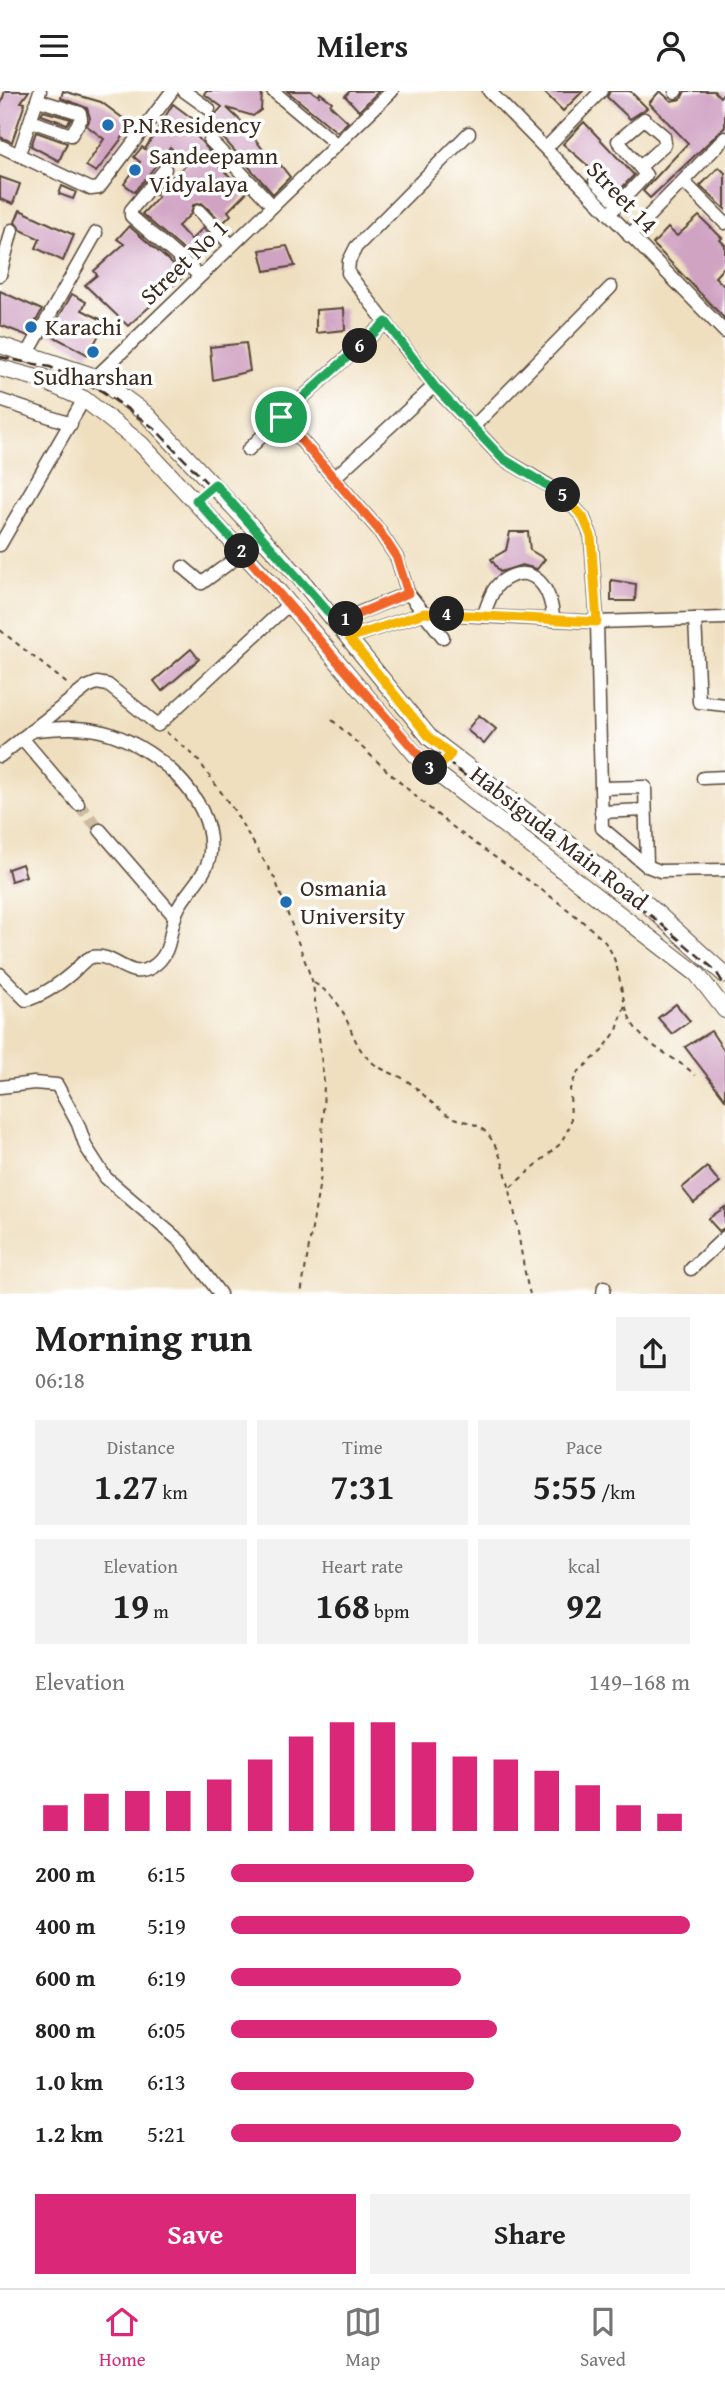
<!DOCTYPE html>
<html lang="en">
<head>
<meta charset="utf-8">
<style>
	body { margin:0; font-family:"Gentium Book Plus",serif; background:#f2f2f2; color:#222; height:100vh; display:flex; flex-direction:column; font-size:26px; white-space:nowrap }
	* { box-sizing:border-box; margin:0 }
	p { font-size:23px; color:#767676 }
	.icon { flex:none; width:38px; height:38px; fill:none; stroke:currentColor; stroke-width:2; stroke-linecap:round; stroke-linejoin:round }
	.map { position:relative; height:1203px; overflow:hidden }
	.side { display:flex; flex-direction:column; background:#fff; flex:1 }
	.side>* { flex:none }
	.pin { position:absolute; display:grid; place-items:center; width:60px; height:60px; color:#fff; margin:-30px; border:4px solid #fff; border-radius:50%; box-shadow:0 2px 7px #0007 }
	.km { position:absolute; width:35px; height:35px; margin:-18px; border-radius:50%; background:#222; color:#fff; font-size:19px; line-height:35px; text-align:center }
	.round { display:grid; place-items:center; flex:none; width:74px; height:74px; border-radius:0px; background:#f2f2f2 }
	.head { display:flex; align-items:center; justify-content:space-between; height:119px; padding:0 35px }
	h1 { font-size:38px; font-weight:600; line-height:52px }
	.figures { display:grid; grid-template-columns:repeat(3,1fr); gap:10px; height:119px; padding:7px 35px }
	.figures div { display:grid; align-content:center; border-radius:0px; background:#f2f2f2; text-align:center }
	.figures b { font-size:35px; font-weight:600 }
	.figures small { font-size:19px; font-weight:400 }
	.figures p { font-size:19px }
	.chart { height:196px; padding:14px 35px }
	.chart p { display:flex; justify-content:space-between }
	.chart svg { width:100%; height:126px; margin-top:7px; stroke:#db2777; stroke-width:6 }
	.action { display:flex; gap:14px; margin-top:auto; padding:14px 35px }
	.action a { flex:1; height:80px; border-radius:0px; background:#db2777; color:#fff; font-size:28px; font-weight:600; line-height:80px; text-align:center }
	.action a+a { background:#f2f2f2; color:#222 }
	ul { padding:0 35px; list-style:none; font-size:23px }
	li { display:grid; grid-template-columns:112px 84px 1fr; align-items:center; height:52px }
	li i { height:18px; border-radius:9px; background:#db2777 }
	header { display:flex; justify-content:space-between; align-items:center; height:91px; padding:0 35px; background:#fff; font-size:32px; font-weight:600 }
	.tabs { display:flex; justify-content:space-around; align-items:center; height:98px; border-top:2px solid #e0e0e0; background:#fff; font-size:19px; color:#767676 }
	.tabs a { display:grid; justify-items:center; gap:4px }
	.tabs .active { color:#db2777 }
	.map>svg:first-child { display:block }
</style>
</head>
<body>
<header><svg class="icon" aria-label="menu" viewBox="0 0 24 24"><path d="M4 6h16M4 12h16M4 18h16"/></svg>Milers<svg class="icon" aria-label="person" viewBox="0 0 24 24"><circle cx="12" cy="8" r="4"/><path d="M4 21q1-7 8-7t8 7"/></svg></header>
<div class="map">
<svg width="725" height="1203" viewBox="0 0 725 1203">
	<rect width="100%" height="100%" fill="#fff"/>
	<filter id="ink" filterUnits="userSpaceOnUse"><feTurbulence type="fractalNoise" baseFrequency=".0143" numOctaves="2"/><feDisplacementMap in="SourceGraphic" scale="14" xChannelSelector="R" yChannelSelector="G"/><feConvolveMatrix kernelMatrix="1 2 1 2 8 2 1 2 1" color-interpolation-filters="sRGB"/></filter>
	<filter id="wash" filterUnits="userSpaceOnUse"><feTurbulence type="fractalNoise" baseFrequency=".00686" numOctaves="4" result="noise"/><feDisplacementMap in="SourceGraphic" scale="28" xChannelSelector="R" yChannelSelector="G"/><feGaussianBlur stdDeviation="1.57" result="paint"/><feColorMatrix in="noise" values="0 0 0 0 0 0 0 0 0 0 0 0 0 0 0 0 0 1.4 0 .05"/><feComposite in="paint" operator="in"/></filter>
	<g filter="url(#wash)">
		<rect width="100%" height="100%" fill="#efdfbf"/>
		<g id="blocks">
			<g fill="#d0a3c3">
				<path d="M5,0H29L21,11L25,12L12,51L0,46V16Z"/>
				<path d="M63,0L101,11L132,34L96,81L86,75L104,48L87,35L90,27L87,17L61,7Z"/>
				<path d="M206,0H262L261,19L253,25L227,17L244,33L275,75L279,72L290,86L273,103L217,40L206,34L222,16L204,3Z"/>
				<path d="M287,0H311L319,5L320,2L332,11L330,14L348,31L337,41Z"/>
				<path d="M350,0H379L359,20L345,5Z"/>
				<path d="M543,0H583L563,20Z"/>
				<path d="M610,0H630L647,17L630,28L607,6Z"/>
				<path d="M660,0L671,10L681,8L685,0H714L720,6L725,0V36L650,107L643,100L688,52L649,12Z"/>
				<path d="M173,13L201,34L195,43L216,68L213,70L247,101L228,120L231,124L223,132L202,112L193,114L191,123L178,135L191,149L203,137L216,152L196,170L142,123L158,106L155,103L164,93L187,73L170,56L135,101L124,93L140,71L134,66L142,56L145,58Z"/>
				<path d="M43,20L71,28L67,33L41,24Z"/>
				<path d="M584,31L634,84L618,101L563,53Z"/>
				<path d="M36,41L67,52L59,70L31,55Z"/>
				<path d="M719,76L725,82V118L700,95Z"/>
				<path d="M0,86L20,93L13,113L0,108Z"/>
				<path d="M62,95L76,101L73,108L59,103Z"/>
				<path d="M20,119L74,144L63,170L36,157L40,148L21,139L15,131Z"/>
				<path d="M699,125L722,147L720,149L725,154V175L715,186L725,196V228L653,153L668,137L677,145Z"/>
				<path d="M129,135L185,184L128,235L85,194L97,184L94,180L124,153L117,148Z"/>
				<path d="M287,155L295,175L265,180L260,159Z"/>
				<path d="M0,200L42,219L28,245L0,234Z"/>
				<path d="M72,203L86,211L82,219L106,231L88,264L49,243Z"/>
				<path d="M344,217L345,239L316,242V219Z"/>
				<path d="M246,252L250,280L213,289L210,256Z"/>
				<path d="M510,441H528L530,459L545,468L537,478L522,474L500,481L491,468L506,459Z"/>
				<path d="M611,489L636,493L635,510H611Z"/>
				<path d="M191,558L199,568L162,600L154,590Z"/>
				<path d="M479,624L496,638L484,653L467,639Z"/>
				<path d="M22,773L26,785L11,790L8,778Z"/>
				<path d="M676,913L690,930L672,943L658,927Z"/>
				<path d="M711,940L725,961V1008L685,956Z"/>
				<path d="M707,1076L720,1092L694,1112L682,1097Z"/>
				<path d="M725,1116V1137L719,1140L708,1128Z"/>
			</g>
		</g>
	</g>
	<g filter="url(#ink)">
		<use href="#blocks" fill-opacity="0" stroke="#564536" stroke-width="2"/>
		<g fill="none" stroke-linecap="round" stroke-linejoin="round">
			<path stroke="#cbbb9f" stroke-width="12" stroke-dasharray="12 6" stroke-linecap="butt" d="M78,713L100,739"/>
			<defs>
				<g id="minor">
					<path d="M184,0L209,18"/>
					<path d="M273,0L336,53"/>
					<path d="M489,0L725,241"/>
					<path d="M675,1L676,0"/>
					<path d="M31,30L71,44L81,28L80,22L38,9"/>
					<path d="M469,42L356,156L349,170L348,182L434,295L502,367L561,402L583,426L591,445L597,531L725,527"/>
					<path d="M210,49L272,114"/>
					<path d="M0,55L91,98L99,97L172,0"/>
					<path d="M546,57L601,0"/>
					<path d="M19,63L40,0"/>
					<path d="M165,78L131,119V125L200,185"/>
					<path d="M595,90L618,113"/>
					<path d="M683,90L725,132"/>
					<path d="M199,120L231,154"/>
					<path d="M609,123L646,84L618,50L644,28L664,45L665,53L641,75"/>
					<path d="M629,145L725,47"/>
					<path d="M0,184L12,139"/>
					<path d="M28,262L96,142"/>
					<path d="M96,286L392,0"/>
					<path d="M0,309L71,333"/>
					<path d="M281,326L386,231"/>
					<path d="M473,336L611,196"/>
					<path d="M248,359L281,326L378,438L397,467L408,502"/>
					<path d="M335,386L434,295"/>
					<path d="M0,454L84,308"/>
					<path d="M183,476L202,492L243,462"/>
					<path d="M483,525C488,514 491,498 501,491C533,467 553,500 553,529"/>
					<path d="M695,528L699,611L725,614"/>
					<path d="M337,531L408,502L424,522L597,531L602,737L647,775L660,780L725,779"/>
					<path d="M349,547L424,522L443,546"/>
					<path d="M22,647L78,713"/>
					<path d="M0,665L87,596L97,592L108,594L158,634L289,513"/>
					<path d="M703,687L725,686"/>
					<path d="M601,697L645,696L647,775"/>
					<path d="M601,721L645,719"/>
					<path d="M100,739L175,826"/>
					<path d="M0,883L26,909C42,905 59,893 72,882C78,877 84,868 92,866C114,861 129,891 152,876C173,863 168,841 177,820C185,800 209,784 210,761C215,705 150,651 100,640C78,635 53,637 31,640"/>
					<path d="M0,996L34,992L57,994L78,1033L86,1056L106,1087L181,1151L220,1203"/>
					<path d="M691,1178L725,1146"/>
					<path d="M603,1203L604,1196"/>
				</g>
				<g id="major">
					<path d="M0,254L96,286L146,323L299,486L430,647L639,806L725,884"/>
					<path d="M0,277L37,287L84,308L141,353L279,501L421,670L697,883L725,919"/>
				</g>
			</defs>
			<use href="#minor" stroke="#564536" stroke-width="15"/>
			<use href="#major" stroke="#564536" stroke-width="18"/>
			<g stroke="#564536" stroke-width="2" stroke-dasharray="5 5" stroke-linecap="butt">
				<path d="M0,539L70,595"/>
				<path d="M332,629C368,661 402,695 439,725C491,767 551,800 601,847C624,869 617,908 634,935C648,957 675,965 695,984"/>
				<path d="M166,641L196,666L233,718L275,788L313,892L324,992L321,1084L301,1203"/>
				<path d="M314,892C355,916 344,948 373,972C382,980 396,983 406,989C422,1000 435,1018 452,1026C461,1030 472,1031 481,1037C513,1059 518,1164 530,1203"/>
				<path d="M511,1096L560,1053L571,1033L570,998L577,982L602,960L617,939L625,914"/>
			</g>
			<use href="#minor" stroke="#fff" stroke-width="12"/>
			<use href="#major" stroke="#fff" stroke-width="16"/>
			<path stroke="#3b2a1e" stroke-width="2.5" stroke-dasharray="10 5" stroke-linecap="butt" d="M0,266L50,276L104,301L154,337L261,448L446,670L654,827L715,879L725,895"/>
		</g>
	</g>
	<g fill="none" stroke-linecap="round" stroke-linejoin="round" filter="url(#ink)">
		<defs>
			<path id="split-1" d="M281,326L378,438L397,467L408,502L346,528"/>
			<path id="split-2" d="M242,460L196,409L215,393L337,531L346,528"/>
			<path id="split-3" d="M242,460L430,677"/>
			<path id="split-4" d="M430,677L435,681L451,663L430,647L349,547L424,522L447,523"/>
			<path id="split-5" d="M447,523L597,531L591,445L583,426L563,404"/>
			<path id="split-6" d="M360,255L386,231L434,295L502,367L563,404"/>
			<path id="split-7" d="M281,326L360,255"/>
		</defs>
		<use href="#split-1" stroke="#fff" stroke-width="14"/>
		<use href="#split-2" stroke="#fff" stroke-width="14"/>
		<use href="#split-3" stroke="#fff" stroke-width="14"/>
		<use href="#split-4" stroke="#fff" stroke-width="14"/>
		<use href="#split-5" stroke="#fff" stroke-width="14"/>
		<use href="#split-6" stroke="#fff" stroke-width="14"/>
		<use href="#split-7" stroke="#fff" stroke-width="14"/>
		<use href="#split-1" stroke="#f0652b" stroke-width="9"/>
		<use href="#split-2" stroke="#22a559" stroke-width="9"/>
		<use href="#split-3" stroke="#f0652b" stroke-width="9"/>
		<use href="#split-4" stroke="#f5b400" stroke-width="9"/>
		<use href="#split-5" stroke="#f5b400" stroke-width="9"/>
		<use href="#split-6" stroke="#22a559" stroke-width="9"/>
		<use href="#split-7" stroke="#22a559" stroke-width="9"/>
	</g>
	<g fill="#1f6fb2" stroke="#fff" stroke-width="2.5">
		<circle cx="108" cy="34" r="7"/>
		<circle cx="135" cy="79" r="7"/>
		<circle cx="31" cy="236" r="7"/>
		<circle cx="93" cy="261" r="7"/>
		<circle cx="286" cy="811" r="7"/>
	</g>
	<g text-anchor="middle" stroke-width="7" stroke-linejoin="round" paint-order="stroke">
		<g font-size="24" fill="#3b2a1e" stroke="#fff" text-anchor="start">
			<text x="122" y="42">P.N.Residency</text>
			<text x="149" y="73">Sandeepamn<tspan x="149" dy="28">Vidyalaya</tspan></text>
			<text x="45" y="244">Karachi</text>
			<text x="93" y="294" text-anchor="middle">Sudharshan</text>
			<text x="300" y="805">Osmania<tspan x="300" dy="28">University</tspan></text>
		</g>
		<g font-size="24" fill="#3b2a1e" stroke="#fff">
			<text transform="translate(622 106) rotate(46)" y="8">Street 14</text>
			<text transform="translate(184 171) rotate(-44)" y="8">Street No 1</text>
			<text transform="translate(559 747) rotate(38)" y="8">Habsiguda Main Road</text>
		</g>
	</g>
</svg>
<div class="pin" style="left:281px;top:326px;background:#1e9e55"><svg class="icon" aria-label="arrive" viewBox="0 0 24 24"><path d="M6 21V4h12l-3 4 3 4H6"/></svg></div>
<b class="km" style="left:346px;top:528px">1</b>
<b class="km" style="left:242px;top:460px">2</b>
<b class="km" style="left:430px;top:677px">3</b>
<b class="km" style="left:447px;top:523px">4</b>
<b class="km" style="left:563px;top:404px">5</b>
<b class="km" style="left:360px;top:255px">6</b>
</div>
<section class="side">
<div class="head"><div><h1>Morning run</h1><p>06:18</p></div><a class="round"><svg class="icon" aria-label="share" viewBox="0 0 24 24"><path d="M12 15V3M7 8l5-5 5 5M5 13v7h14v-7"/></svg></a></div>
<div class="figures">
<div><p>Distance</p><b>1.27<small> km</small></b></div>
<div><p>Time</p><b>7:31</b></div>
<div><p>Pace</p><b>5:55<small> /km</small></b></div>
</div>
<div class="figures">
<div><p>Elevation</p><b>19<small> m</small></b></div>
<div><p>Heart rate</p><b>168<small> bpm</small></b></div>
<div><p>kcal</p><b>92</b></div>
</div>
<div class="chart"><p><span>Elevation</span>149–168 m</p>
<svg viewBox="0 0 160 44" preserveAspectRatio="none"><path d="M5 44V35M15 44V31M25 44V30M35 44V30M45 44V26M55 44V19M65 44V11M75 44V6M85 44V6M95 44V13M105 44V18M115 44V19M125 44V23M135 44V28M145 44V35M155 44V38"/></svg>
</div>
<ul>
<li><b>200 m</b>6:15<i style="width:53%"></i></li>
<li><b>400 m</b>5:19<i style="width:100%"></i></li>
<li><b>600 m</b>6:19<i style="width:50%"></i></li>
<li><b>800 m</b>6:05<i style="width:58%"></i></li>
<li><b>1.0 km</b>6:13<i style="width:53%"></i></li>
<li><b>1.2 km</b>5:21<i style="width:98%"></i></li>
</ul>
<div class="action"><a>Save</a><a>Share</a></div>
</section>
<nav class="tabs">
<a class="active"><svg class="icon" aria-label="home" viewBox="0 0 24 24"><path d="M3 11l9-7 9 7M6 9v11h12V9"/></svg>Home</a>
<a><svg class="icon" aria-label="map" viewBox="0 0 24 24"><path d="M3 6l6-2 6 2 6-2v14l-6 2-6-2-6 2zM9 4v14M15 6v14"/></svg>Map</a>
<a><svg class="icon" aria-label="saved" viewBox="0 0 24 24"><path d="M7 4h10v16l-5-4-5 4z"/></svg>Saved</a>
</nav>
</body>
</html>
